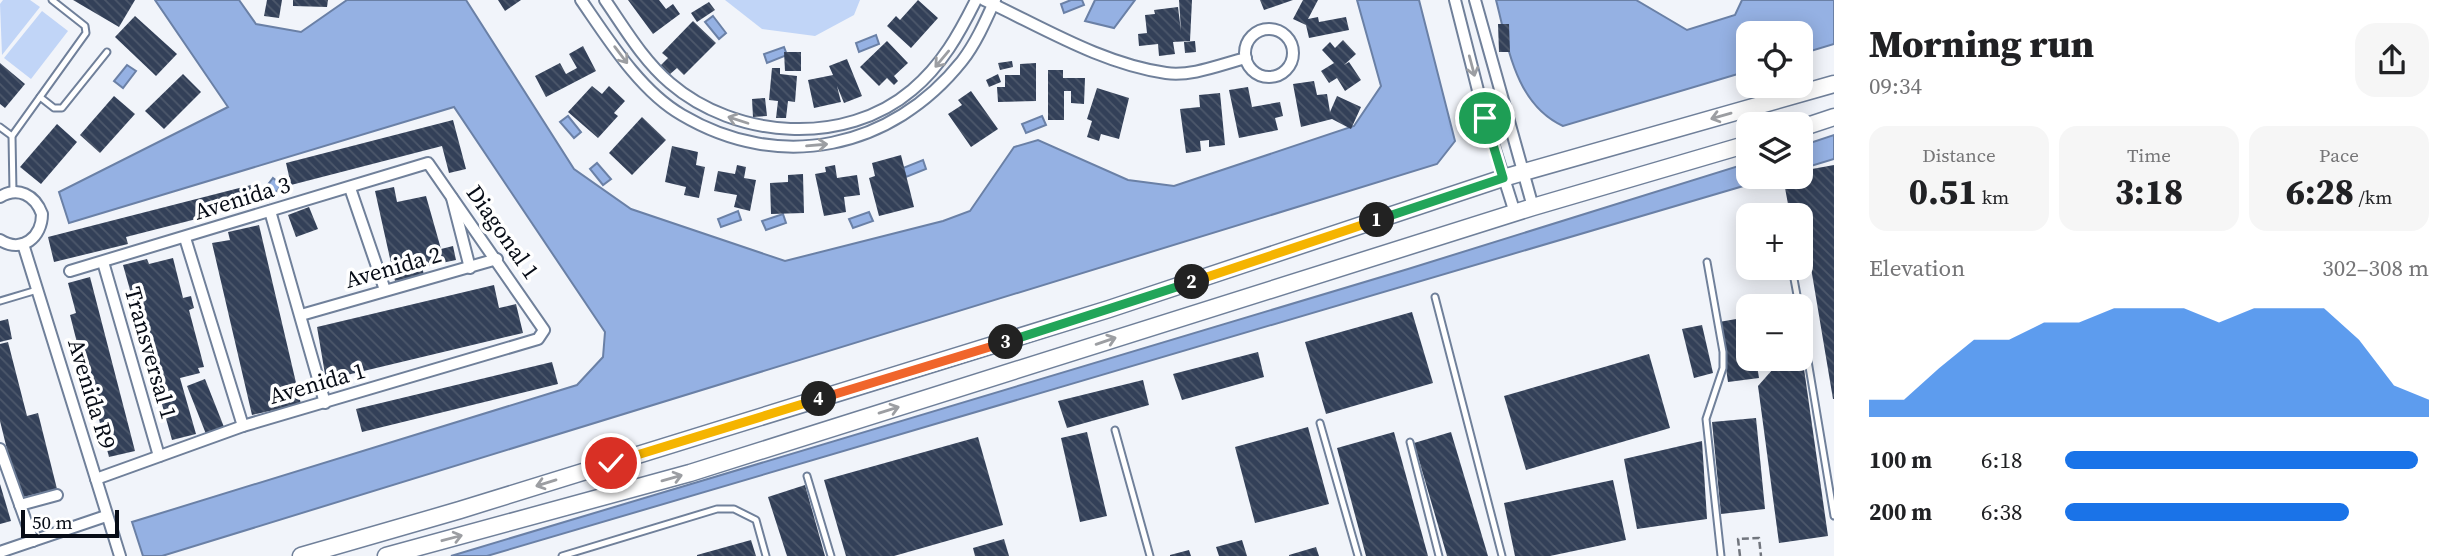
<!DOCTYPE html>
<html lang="en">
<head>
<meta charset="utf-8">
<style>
	body { margin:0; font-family:"Source Serif 4",serif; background:#f6f6f6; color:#202124; height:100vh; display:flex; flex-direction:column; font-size:26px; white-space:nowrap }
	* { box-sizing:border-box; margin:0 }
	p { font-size:23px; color:#757577 }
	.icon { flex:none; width:38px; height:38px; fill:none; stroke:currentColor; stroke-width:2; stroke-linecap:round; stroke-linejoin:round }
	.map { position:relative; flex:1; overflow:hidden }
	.sheet { display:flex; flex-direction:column; background:#fff; width:630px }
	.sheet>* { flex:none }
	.buttons { position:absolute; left:1736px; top:21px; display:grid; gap:14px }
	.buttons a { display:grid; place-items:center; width:77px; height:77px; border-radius:14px; background:#fff; box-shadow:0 4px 18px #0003; font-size:35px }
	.scale { position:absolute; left:21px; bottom:18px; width:98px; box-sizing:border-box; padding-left:7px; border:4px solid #070c16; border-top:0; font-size:19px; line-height:24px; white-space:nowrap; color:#070c16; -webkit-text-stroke:5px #fff; paint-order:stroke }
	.pin { position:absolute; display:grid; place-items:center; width:60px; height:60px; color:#fff; margin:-30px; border:4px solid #fff; border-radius:50%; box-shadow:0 2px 7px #0007 }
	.km { position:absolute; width:35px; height:35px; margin:-18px; border-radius:50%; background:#222; color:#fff; font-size:19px; line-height:35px; text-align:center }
	.round { display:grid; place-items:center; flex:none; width:74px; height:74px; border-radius:21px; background:#f6f6f6 }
	.head { display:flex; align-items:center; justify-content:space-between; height:119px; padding:0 35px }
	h1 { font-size:38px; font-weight:800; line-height:52px }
	.figures { display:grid; grid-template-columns:repeat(3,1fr); gap:10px; height:119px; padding:7px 35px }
	.figures div { display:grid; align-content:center; border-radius:18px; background:#f6f6f6; text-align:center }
	.figures b { font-size:35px; font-weight:800 }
	.figures small { font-size:19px; font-weight:400 }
	.figures p { font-size:19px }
	.chart { height:196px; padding:14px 35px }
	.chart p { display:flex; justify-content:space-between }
	.chart svg { width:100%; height:126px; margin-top:7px; fill:#1a73e8; opacity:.7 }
	ul { padding:0 35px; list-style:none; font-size:23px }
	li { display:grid; grid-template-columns:112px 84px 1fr; align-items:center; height:52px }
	li i { height:18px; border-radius:9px; background:#1a73e8 }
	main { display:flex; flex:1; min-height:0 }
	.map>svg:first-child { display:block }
</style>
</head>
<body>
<main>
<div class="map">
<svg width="1834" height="556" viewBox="0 0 1834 556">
	<defs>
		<pattern id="building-back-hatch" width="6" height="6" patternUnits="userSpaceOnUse" patternTransform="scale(1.75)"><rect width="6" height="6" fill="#334058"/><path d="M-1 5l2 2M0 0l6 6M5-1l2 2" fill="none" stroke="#4d586b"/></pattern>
	</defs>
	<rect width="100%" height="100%" fill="#f1f4fa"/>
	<g fill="#c1d5f7">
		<path d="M3,0H30L40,7L2,55L0,4Z"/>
		<path d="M725,0H860L854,15L815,36L762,29Z"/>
		<path d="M42,11L68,31L31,79L4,58Z"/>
	</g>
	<g fill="#95b1e3" stroke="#6a80a6" stroke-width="2">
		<path d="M155,0H239L256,24L301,32L347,0H466L574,169L631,209L785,261L943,221L970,211L1014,147L1038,140L1128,180L1174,186L1354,126L1381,86L1357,0H1419L1455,141L1437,164L162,556H143L132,522L577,385L603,357L605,332L454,107L69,223L59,192L228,107Z"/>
		<path d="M1071,0H1082L1084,5L1064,13L1061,4Z"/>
		<path d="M1095,0H1135L1114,28L1085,21Z"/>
		<path d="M1496,0H1636L1687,30L1735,15L1742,0H1834V44L1801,54V33H1748V71L1563,126C1515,104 1508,46 1496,0Z"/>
		<path d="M713,16L726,33L719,39L705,22Z"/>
		<path d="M876,35L879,44L859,52L856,43Z"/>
		<path d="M784,47L787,55L767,63L764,54Z"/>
		<path d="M127,65L136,71L123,88L114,81Z"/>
		<path d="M568,116L581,132L574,138L560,122Z"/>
		<path d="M1042,116L1046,125L1026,133L1022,124Z"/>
		<path d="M1834,135V159L1801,169V146Z"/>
		<path d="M923,160L926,169L906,177L903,168Z"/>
		<path d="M597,163L611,179L603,185L590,169Z"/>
		<path d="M1748,163V177H1774L487,556H451L1408,269Z"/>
		<path d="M273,178L282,185L269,201L260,195Z"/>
		<path d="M738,211L741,220L721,227L718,219Z"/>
		<path d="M869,212L873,221L853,228L849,219Z"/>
		<path d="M783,214L786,223L766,230L762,221Z"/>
	</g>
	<g fill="url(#building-back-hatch)">
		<path d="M73,0H135L119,27Z"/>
		<path d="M267,0H282L279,18L264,16Z"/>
		<path d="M293,0H328L327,7L293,6Z"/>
		<path d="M498,0H521L505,11Z"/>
		<path d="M628,0H659L666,9L673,4L680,14L653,34Z"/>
		<path d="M918,0L938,18L911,48L887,26L896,16L900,20Z"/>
		<path d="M1179,0H1192L1190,41L1173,42L1175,54L1159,56L1158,44L1139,46L1138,34L1147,33L1145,15L1155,14L1154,10L1178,7L1181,31Z"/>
		<path d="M1260,0H1293L1264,10Z"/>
		<path d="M1303,0H1318L1308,19L1318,17L1319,22L1346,17L1349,30L1309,38L1306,25L1293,19Z"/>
		<path d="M709,2L715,10L697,22L691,13Z"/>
		<path d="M135,16L177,54L156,76L115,37Z"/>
		<path d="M693,21L716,43L684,75L677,68L669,75L660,66L668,58L662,53Z"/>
		<path d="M1498,24H1509L1510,52H1499Z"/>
		<path d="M1343,40L1356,54L1344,65L1349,62L1361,80L1345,91L1337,78L1329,83L1321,71L1334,63L1322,50L1330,42L1335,48Z"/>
		<path d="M887,41L908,63L894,76L898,81L894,85L887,78L879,86L860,67Z"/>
		<path d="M1195,41L1196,52L1185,53L1184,42Z"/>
		<path d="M583,46L596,71L546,97L535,76L560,63L566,74L577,68L569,54Z"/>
		<path d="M784,52H801V71H785Z"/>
		<path d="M847,59L862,96L844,103L837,86L841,102L814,108L808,80L833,75L829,66Z"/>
		<path d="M1012,61L1013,67L1000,70L998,63Z"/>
		<path d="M0,63L25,84L5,108L0,104Z"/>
		<path d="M1036,63V101L998,102L997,87H1005V75H1020V64Z"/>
		<path d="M772,68H780V74L797,76L795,102L788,101L786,118H776L778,101L769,100Z"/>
		<path d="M1048,70H1063V78H1085L1084,104L1071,103V91H1064V120H1048Z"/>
		<path d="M183,74L201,92L164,129L145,111Z"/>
		<path d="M998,74L1001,82L989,87L986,80Z"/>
		<path d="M1314,81L1317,95L1327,94L1330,112L1337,96L1361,107L1351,129L1332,119L1301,127L1293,84Z"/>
		<path d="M592,86L602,94L609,86L625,101L614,113L618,116L598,138L568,112Z"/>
		<path d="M1248,87L1252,107L1280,102L1283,116L1275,118L1278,130L1239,138L1229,90Z"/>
		<path d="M1097,88L1129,98L1119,139L1101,134L1099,141L1087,137L1092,121L1087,119Z"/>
		<path d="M971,91L998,129L971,147L948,114L962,105L958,100Z"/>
		<path d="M1220,93L1225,145L1209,147V140L1200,141L1201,151L1186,153L1180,109L1200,107L1199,95Z"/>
		<path d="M114,96L135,114L100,153L80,135Z"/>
		<path d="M765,98L767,116L753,117L752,99Z"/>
		<path d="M642,117L666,140L632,175L609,153Z"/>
		<path d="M453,120L466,169L449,173L442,146L291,185L286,163Z"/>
		<path d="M57,124L77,142L41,184L20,167Z"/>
		<path d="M672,146L698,152L696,165L705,167L699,198L684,195L686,187L665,182Z"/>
		<path d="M901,155L914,207L879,216L869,178L875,176L872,163Z"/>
		<path d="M737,165L746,167L744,178L756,180L750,211L734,207L737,195L714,191L718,171L735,174Z"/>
		<path d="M835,165L837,178L857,175L860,195L844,197L846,212L824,216L815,174L826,172L825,167Z"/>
		<path d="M1834,165V399H1833L1806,238L1801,239V215H1790L1783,177H1801V171Z"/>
		<path d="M803,174L804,213L771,214L770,183L788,182V175Z"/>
		<path d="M251,185L255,204L126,237L128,244L54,262L48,237Z"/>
		<path d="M394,187L397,202L426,196L441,249L453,246L456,260L422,267L424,275L395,281L375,191Z"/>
		<path d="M309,207L318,229L296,237L288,215Z"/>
		<path d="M259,225L301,404L252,415L212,243L230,240L228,232Z"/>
		<path d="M173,258L183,298L191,296L194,308L189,310L204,367L198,368L200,373L180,378L196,434L172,440L123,265L147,259L149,264Z"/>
		<path d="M90,277L135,451L109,457L97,412L102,410L99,400L92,402L70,315L76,313L68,283Z"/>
		<path d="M494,285L499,308L516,304L523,333L326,380L317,327Z"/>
		<path d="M1412,312L1433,383L1326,414L1305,342Z"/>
		<path d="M1742,318L1748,359H1756L1759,378L1728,382L1719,322Z"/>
		<path d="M8,319L12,339L0,342V321Z"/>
		<path d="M1702,325L1713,373L1694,378L1682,329Z"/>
		<path d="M8,342L27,416L38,413L57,489L19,498L0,421V344Z"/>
		<path d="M1258,352L1264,377L1182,400L1173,374Z"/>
		<path d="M1649,354L1670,428L1526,470L1504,396Z"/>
		<path d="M552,362L558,384L362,432L356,409Z"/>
		<path d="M1803,362L1828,536L1779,543L1758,386L1773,369Z"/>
		<path d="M205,379L224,427L206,434L187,386Z"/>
		<path d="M1143,380L1149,405L1067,428L1058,401Z"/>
		<path d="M1756,418L1765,509L1721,514L1712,422Z"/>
		<path d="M1308,427L1329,504L1255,523L1235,447Z"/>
		<path d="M1087,432L1107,516L1080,522L1061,438Z"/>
		<path d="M1394,432L1428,556H1366L1337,448Z"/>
		<path d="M1451,432L1488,556H1447L1414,443Z"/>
		<path d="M978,437L1003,525L894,556H846L824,480Z"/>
		<path d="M1702,441L1707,519L1637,529L1624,459Z"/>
		<path d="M1613,480L1626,540L1550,556H1515L1504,503Z"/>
		<path d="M0,484L11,521L0,524Z"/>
		<path d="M805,485L825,556H787L768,497Z"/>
		<path d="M1004,539L1009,556H975L973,548Z"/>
		<path d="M751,540L756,556H697V555Z"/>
		<path d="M1242,540L1247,556H1219L1216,547Z"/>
		<path d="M1316,547L1319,556H1289V555Z"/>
		<path d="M1189,550L1191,556H1170V555Z"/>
	</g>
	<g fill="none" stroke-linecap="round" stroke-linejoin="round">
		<defs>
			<g id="service">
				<path d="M40,97L54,108H62L107,52"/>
				<path d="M0,127L12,136"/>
				<path d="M13,192L12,136L86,33L85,26L52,0"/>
				<path d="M1707,262L1723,352V368L1706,419L1721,556"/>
				<path d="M1792,268L1799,306"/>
				<path d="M1435,297L1502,556"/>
				<path d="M0,301L37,290"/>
				<path d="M1801,319L1834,516"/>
				<path d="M1320,423L1358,556"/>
				<path d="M1115,430L1150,556"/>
				<path d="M1410,442L1439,556"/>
				<path d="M807,476L831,556"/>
				<path d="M562,556L717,509H734L756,520L766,556"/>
			</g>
			<g id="minor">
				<path d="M581,0C608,39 640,91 682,115C780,173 892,149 962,61C976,43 986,20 995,0"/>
				<path d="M605,0C625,29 643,60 670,83C735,139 845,147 912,90C942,65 959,34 976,0"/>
				<path d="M984,0C1042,27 1102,64 1166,73C1191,77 1222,64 1246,58"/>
				<path d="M1455,0L1485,118L1515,213"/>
				<path d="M1475,0L1533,207"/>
				<circle cx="1269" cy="53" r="24"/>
				<path d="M350,188L385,290"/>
				<path d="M0,197C18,186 35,195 42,214C42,237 22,254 0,240"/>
				<path d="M452,198L470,268"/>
				<path d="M270,211L325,403"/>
				<path d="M185,238L243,426"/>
				<path d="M23,244L120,556"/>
				<path d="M103,262L159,456"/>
				<path d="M70,271L428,163L544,330L538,339L243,426L96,479"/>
				<path d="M301,315L497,259"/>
				<path d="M0,449L33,541"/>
				<path d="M20,505L57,495"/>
				<path d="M0,552L106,516"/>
			</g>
			<g id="secondary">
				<path d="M1801,128L1834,117"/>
				<path d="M301,556L460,510L1109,309L1503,178L1834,84"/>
				<path d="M386,556L690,473L1533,207L1748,144"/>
			</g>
		</defs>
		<use href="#service" stroke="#70809a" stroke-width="9"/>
		<use href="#minor" stroke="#70809a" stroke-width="14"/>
		<use href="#secondary" stroke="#70809a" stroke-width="19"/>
		<path stroke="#71757d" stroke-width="2.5" stroke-dasharray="7 3.5" stroke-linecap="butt" d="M1740,556L1738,539L1759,538L1761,556"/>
		<use href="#service" stroke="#fff" stroke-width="5"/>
		<use href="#minor" stroke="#fff" stroke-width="10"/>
		<use href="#secondary" stroke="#fff" stroke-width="16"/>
	</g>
	<defs><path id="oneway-shaft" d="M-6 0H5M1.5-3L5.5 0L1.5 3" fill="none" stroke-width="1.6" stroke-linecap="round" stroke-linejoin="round" transform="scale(1.75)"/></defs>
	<g stroke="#9c9ea2">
		<use href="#oneway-shaft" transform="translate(621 55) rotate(53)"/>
		<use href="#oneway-shaft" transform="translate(942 59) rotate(130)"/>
		<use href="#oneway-shaft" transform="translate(1472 66) rotate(75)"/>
		<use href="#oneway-shaft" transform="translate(1721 116) rotate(164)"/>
		<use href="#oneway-shaft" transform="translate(738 120) rotate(-162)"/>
		<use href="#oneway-shaft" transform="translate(817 145) rotate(-5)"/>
		<use href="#oneway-shaft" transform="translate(1106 341) rotate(-19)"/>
		<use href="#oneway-shaft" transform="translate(889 410) rotate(-17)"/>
		<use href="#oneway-shaft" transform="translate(672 478) rotate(-16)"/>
		<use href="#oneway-shaft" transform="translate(546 483) rotate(163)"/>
		<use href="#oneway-shaft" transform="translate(452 538) rotate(-15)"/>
	</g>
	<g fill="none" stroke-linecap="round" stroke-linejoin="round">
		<defs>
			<path id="split-1" d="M1377,220L1503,178L1485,118"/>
			<path id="split-2" d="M1192,282L1377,220"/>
			<path id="split-3" d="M1006,342L1192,282"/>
			<path id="split-4" d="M819,399L1006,342"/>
			<path id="split-5" d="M611,463L819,399"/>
		</defs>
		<use href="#split-1" stroke="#fff" stroke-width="14"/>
		<use href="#split-2" stroke="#fff" stroke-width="14"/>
		<use href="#split-3" stroke="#fff" stroke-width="14"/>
		<use href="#split-4" stroke="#fff" stroke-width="14"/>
		<use href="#split-5" stroke="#fff" stroke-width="14"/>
		<use href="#split-1" stroke="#22a559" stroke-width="9"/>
		<use href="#split-2" stroke="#f5b400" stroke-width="9"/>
		<use href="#split-3" stroke="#22a559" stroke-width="9"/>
		<use href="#split-4" stroke="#f0652b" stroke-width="9"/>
		<use href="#split-5" stroke="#f5b400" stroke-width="9"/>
	</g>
	<g text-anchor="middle" stroke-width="7" stroke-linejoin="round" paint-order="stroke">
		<g font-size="23" fill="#070c16" stroke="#fff">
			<text transform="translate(242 198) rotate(-17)" y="8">Avenida 3</text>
			<text transform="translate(503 232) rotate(55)" y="8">Diagonal 1</text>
			<text transform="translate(393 267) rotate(-16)" y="8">Avenida 2</text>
			<text transform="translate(151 353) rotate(74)" y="8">Transversal 1</text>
			<text transform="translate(317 383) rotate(-16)" y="8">Avenida 1</text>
			<text transform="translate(92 394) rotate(73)" y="8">Avenida R9</text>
		</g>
	</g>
</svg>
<div class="buttons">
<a><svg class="icon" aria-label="locate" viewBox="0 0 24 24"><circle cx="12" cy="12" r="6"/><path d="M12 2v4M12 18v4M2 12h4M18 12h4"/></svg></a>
<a><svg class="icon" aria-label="layers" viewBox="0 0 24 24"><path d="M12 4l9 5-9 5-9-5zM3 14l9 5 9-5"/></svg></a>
<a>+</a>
<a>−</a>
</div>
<div class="scale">50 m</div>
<div class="pin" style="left:1485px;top:118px;background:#1e9e55"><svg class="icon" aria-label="arrive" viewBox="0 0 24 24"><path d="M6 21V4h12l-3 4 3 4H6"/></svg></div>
<div class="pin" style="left:611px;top:463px;background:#d93025"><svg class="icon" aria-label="check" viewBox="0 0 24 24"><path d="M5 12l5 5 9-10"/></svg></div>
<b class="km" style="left:1377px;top:220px">1</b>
<b class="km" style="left:1192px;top:282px">2</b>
<b class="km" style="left:1006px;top:342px">3</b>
<b class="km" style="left:819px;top:399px">4</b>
</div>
<section class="sheet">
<div class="head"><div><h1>Morning run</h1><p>09:34</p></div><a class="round"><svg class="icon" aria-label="share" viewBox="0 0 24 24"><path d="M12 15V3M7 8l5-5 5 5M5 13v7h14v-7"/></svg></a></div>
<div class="figures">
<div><p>Distance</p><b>0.51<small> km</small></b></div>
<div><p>Time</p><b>3:18</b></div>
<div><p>Pace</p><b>6:28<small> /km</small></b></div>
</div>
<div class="chart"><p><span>Elevation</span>302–308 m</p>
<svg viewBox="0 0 160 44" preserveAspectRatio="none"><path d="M0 44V38L10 38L20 27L30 17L40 17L50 11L60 11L70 6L80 6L90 6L100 11L110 6L120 6L130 6L140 17L150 33L160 38V44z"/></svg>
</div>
<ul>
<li><b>100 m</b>6:18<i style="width:97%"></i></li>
<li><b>200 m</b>6:38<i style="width:78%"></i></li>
</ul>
</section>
</main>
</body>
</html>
